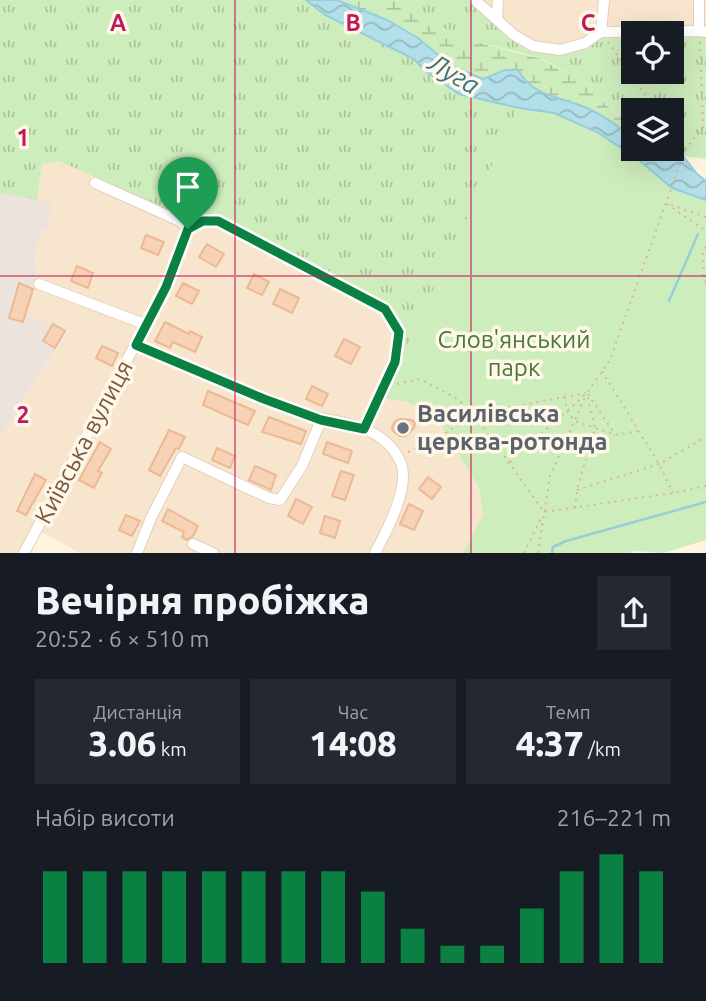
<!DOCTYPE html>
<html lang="uk">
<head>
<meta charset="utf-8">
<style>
	body { margin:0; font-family:Ubuntu,sans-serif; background:#242831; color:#f1f3f6; height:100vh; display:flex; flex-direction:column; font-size:26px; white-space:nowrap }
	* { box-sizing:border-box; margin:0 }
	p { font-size:23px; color:#9ea1a6 }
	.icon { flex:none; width:38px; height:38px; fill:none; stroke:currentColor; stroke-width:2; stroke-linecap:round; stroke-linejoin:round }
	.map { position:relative; height:553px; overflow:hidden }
	.sheet { display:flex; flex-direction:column; background:#171b24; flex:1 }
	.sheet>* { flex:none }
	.fabs { position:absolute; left:621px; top:21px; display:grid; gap:14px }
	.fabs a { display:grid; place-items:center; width:63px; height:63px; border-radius:0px; background:#171b24; box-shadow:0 7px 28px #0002; font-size:35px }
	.pin { position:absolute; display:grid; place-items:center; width:60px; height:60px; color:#fff; margin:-72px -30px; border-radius:50% 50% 50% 0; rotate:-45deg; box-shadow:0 0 7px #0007 }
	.pin .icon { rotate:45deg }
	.round { display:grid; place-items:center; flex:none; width:74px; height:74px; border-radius:0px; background:#242831 }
	.overview { display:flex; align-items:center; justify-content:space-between; height:119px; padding:0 35px }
	h1 { font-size:38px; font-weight:800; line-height:52px }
	.figures { display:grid; grid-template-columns:repeat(3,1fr); gap:10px; height:119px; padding:7px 35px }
	.figures div { display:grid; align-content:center; border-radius:0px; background:#242831; text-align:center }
	.figures b { font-size:35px; font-weight:800 }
	.figures small { font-size:19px; font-weight:400 }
	.figures p { font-size:19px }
	.chart { height:196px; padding:14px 35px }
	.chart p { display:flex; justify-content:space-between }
	.chart svg { width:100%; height:126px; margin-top:7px; stroke:#0b8043; stroke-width:6 }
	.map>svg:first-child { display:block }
</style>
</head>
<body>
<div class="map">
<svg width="706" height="553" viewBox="0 0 706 553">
	<defs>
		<pattern id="grass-tufts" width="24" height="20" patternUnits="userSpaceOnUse" patternTransform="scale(1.75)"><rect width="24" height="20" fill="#ceedbd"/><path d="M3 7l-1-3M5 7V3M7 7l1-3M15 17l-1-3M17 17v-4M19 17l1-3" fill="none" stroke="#acc39b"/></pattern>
		<pattern id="wetland-marsh" width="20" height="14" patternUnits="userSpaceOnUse" patternTransform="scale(1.75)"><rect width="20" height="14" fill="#ceedbd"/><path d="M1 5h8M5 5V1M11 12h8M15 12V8" fill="none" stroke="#acc39b"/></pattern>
		<pattern id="water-waves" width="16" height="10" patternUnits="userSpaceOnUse" patternTransform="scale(1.75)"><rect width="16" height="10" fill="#b2dfea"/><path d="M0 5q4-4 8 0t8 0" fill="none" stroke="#96b8bf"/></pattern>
	</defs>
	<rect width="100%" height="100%" fill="#fef4df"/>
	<g fill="#f7e6cd">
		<path d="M475,0H706V32H601L585,43L534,46Z"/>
		<path d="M59,161L189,219L222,216L389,305L405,332L402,357L382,398L407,402L438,420L479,488L483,515L463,553H80L32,527L17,553H0V437L69,329L25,316L36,276L35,253L43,227L47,229L52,202L37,200L42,164Z"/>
	</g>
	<path fill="#ece4dc" d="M0,193L52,202L48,229L43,228L35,253L36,276L25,316L69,328L0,437Z"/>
	<g fill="url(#grass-tufts)" fill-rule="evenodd">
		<path d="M0,0H306L325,15L414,59L424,70L459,94L519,108L402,357L405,332L389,305L222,216L189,219L59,161L42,164L37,200L0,193Z"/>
		<path d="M406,0H475L514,35L560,50L601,32H706V159L683,156L667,149H672V110H634L633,127C601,102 577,73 538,58C507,47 473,45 445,29C431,22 418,10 406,0ZM634,33H672V72H634Z"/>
	</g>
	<path fill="url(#wetland-marsh)" d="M337,0H406L444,29L483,44L538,58L577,78L613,111L633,127V137L589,109L532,89L518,70H505L483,80L450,65L418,38Z"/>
	<path fill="#ceedbd" d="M519,108L554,113L597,132L639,160L672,188L706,200V540L663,553L634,551L630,553H463L483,515L479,488L438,420L407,402L382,398Z"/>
	<path fill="url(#water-waves)" stroke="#97cedc" stroke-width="2" d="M306,0H337L387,20L418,38L450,65L483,79L505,70H518C534,98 560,96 587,108C603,115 619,127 633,137L634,149C651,149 666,154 683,156L697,174L706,181V200L672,188L639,160L597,132L554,113L519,108L459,94L424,70L414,59L325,15Z"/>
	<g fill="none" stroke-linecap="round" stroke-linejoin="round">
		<g stroke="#97cedc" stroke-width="2.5">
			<path d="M669,301L698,234"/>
			<path d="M552,553L553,547L566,541L706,502"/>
		</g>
	</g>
	<g fill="#f7d2b4" stroke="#ebb993" stroke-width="2">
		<path d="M146,235L164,242L158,255L141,248Z"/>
		<path d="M207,244L224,254L216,267L199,257Z"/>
		<path d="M77,266L93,273L88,288L71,281Z"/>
		<path d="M254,274L269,282L262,295L247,288Z"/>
		<path d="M19,283L33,289L23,322L9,318Z"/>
		<path d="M183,283L199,291L192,304L176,296Z"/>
		<path d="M280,289L299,298L292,313L273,304Z"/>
		<path d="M165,322L189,334L190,331L202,337L195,352L173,342L170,348L155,341Z"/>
		<path d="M53,324L65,331L55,348L43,341Z"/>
		<path d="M344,339L360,347L351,364L335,356Z"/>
		<path d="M102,346L118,353L112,366L96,358Z"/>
		<path d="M312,386L328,394L322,406L306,399Z"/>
		<path d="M208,391L255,411L248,425L203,405Z"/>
		<path d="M269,417L306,431L301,444L262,432Z"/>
		<path d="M401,419L412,420L415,423L414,428L406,436H400L393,431L392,427L395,421Z"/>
		<path d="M169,430L185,437L179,449L176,448L160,476L149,470Z"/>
		<path d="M100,442L111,449L98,471L102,473L94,488L79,480Z"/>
		<path d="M327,442L352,451L348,463L323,454Z"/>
		<path d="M217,448L235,456L230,468L212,460Z"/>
		<path d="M255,466L276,475L271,490L249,480Z"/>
		<path d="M341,471L354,475L345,500L332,496Z"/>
		<path d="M35,474L46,480L26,515L17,511Z"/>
		<path d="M428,477L441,487L432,499L419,489Z"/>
		<path d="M296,499L312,507L303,524L288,516Z"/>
		<path d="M409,504L423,511L414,530L400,524Z"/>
		<path d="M168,509L198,526L193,536L187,540L182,537L184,532L162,521Z"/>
		<path d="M126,515L140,521L132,536L119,530Z"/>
		<path d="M325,516L340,521L335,538L320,533Z"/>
	</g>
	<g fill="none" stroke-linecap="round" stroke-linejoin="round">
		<defs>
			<g id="minor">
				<path d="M475,0L514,35L533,46L560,50L585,43L601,32L699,31L706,32"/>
				<path d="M699,0V31"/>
				<path d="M497,19L498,0"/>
				<path d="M601,32L604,0"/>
				<path d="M95,183L180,221L188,229"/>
				<path d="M39,284L147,325"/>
				<path d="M136,345C192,368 248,393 305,414C325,421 348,421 367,430C381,436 395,448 401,463C410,487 387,531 375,553"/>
				<path d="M193,544L213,553"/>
				<path d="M24,553L166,287L188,229L203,221H218L385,309L399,332L395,362L364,429"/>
				<path d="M137,553L151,518L182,457L269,498L280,500L302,466L321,420"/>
			</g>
		</defs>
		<use href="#minor" stroke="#e3d0ba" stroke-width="12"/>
		<g stroke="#dbb597" stroke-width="2" stroke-dasharray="2 5" stroke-linecap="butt">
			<path d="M608,42L656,110"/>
			<path d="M700,42L703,125"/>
			<path d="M685,150L706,123"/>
			<path d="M667,204L706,231"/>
			<path d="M671,205L706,217"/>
			<path d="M706,247L703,251L704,279L706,283"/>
			<path d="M602,371L659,464L673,493"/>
			<path d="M397,384L420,379L456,398L474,414L544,512L673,493L706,486"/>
			<path d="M588,394L614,433"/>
			<path d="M564,397L568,412L575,421L616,435L638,431"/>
			<path d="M408,452L432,442L474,414L586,393"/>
			<path d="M510,462L587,393L610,360L683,155L684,150L672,133"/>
			<path d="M577,490L659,464L706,437"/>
			<path d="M575,508L577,490L595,428L587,394"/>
			<path d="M524,553L542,516"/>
			<path d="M538,553L550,476L586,395"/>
		</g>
		<use href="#minor" stroke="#fff" stroke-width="10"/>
	</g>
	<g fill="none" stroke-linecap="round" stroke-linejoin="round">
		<defs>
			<path id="route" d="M203,221H218L385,309L399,332L395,362L364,429L321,420L264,399L136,345L166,287L188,229Z"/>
		</defs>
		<use href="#route" stroke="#fff" stroke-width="14"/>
		<use href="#route" stroke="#0b8043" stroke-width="9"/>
	</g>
	<path fill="none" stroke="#c2185b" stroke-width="2" stroke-opacity="0.55" d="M235,0V553M471,0V553M0,276H706"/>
	<circle fill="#6b7280" stroke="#fff7e8" stroke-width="2.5" cx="403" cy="428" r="7"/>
	<g text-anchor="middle" stroke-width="7" stroke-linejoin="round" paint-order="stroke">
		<g font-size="24" fill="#487939" stroke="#fff7e8">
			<text x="514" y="348">Слов'янський<tspan x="514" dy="28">парк</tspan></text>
		</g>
		<g font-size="24" font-weight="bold" fill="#5b616d" stroke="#fff7e8" text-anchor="start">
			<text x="417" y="422">Василівська<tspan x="417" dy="28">церква-ротонда</tspan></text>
		</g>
		<g font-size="24" fill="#775944" stroke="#fff7e8">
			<text transform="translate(84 442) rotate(-62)" y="8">Київська вулиця</text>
		</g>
		<g font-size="26" font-style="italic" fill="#397586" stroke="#fff7e8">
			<text transform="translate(454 74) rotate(30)" y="9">Луга</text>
		</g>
	</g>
	<g font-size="23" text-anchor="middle" font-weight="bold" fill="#c2185b" stroke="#fff7e8" stroke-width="7" stroke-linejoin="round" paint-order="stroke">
		<text x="118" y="31">A</text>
		<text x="353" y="31">B</text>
		<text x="588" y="31">C</text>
		<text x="23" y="146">1</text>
		<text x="23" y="423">2</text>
	</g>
</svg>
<div class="fabs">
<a><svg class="icon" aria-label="locate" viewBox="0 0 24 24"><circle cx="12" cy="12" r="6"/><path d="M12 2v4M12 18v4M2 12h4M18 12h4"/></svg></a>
<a><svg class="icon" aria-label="layers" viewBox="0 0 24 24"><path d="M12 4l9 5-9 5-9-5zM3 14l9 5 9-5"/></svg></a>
</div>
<div class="pin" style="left:188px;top:229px;background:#1e9e55"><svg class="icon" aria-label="arrive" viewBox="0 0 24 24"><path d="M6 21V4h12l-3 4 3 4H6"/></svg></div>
</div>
<section class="sheet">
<div class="overview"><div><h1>Вечірня пробіжка</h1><p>20:52 · 6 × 510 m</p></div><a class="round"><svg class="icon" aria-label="share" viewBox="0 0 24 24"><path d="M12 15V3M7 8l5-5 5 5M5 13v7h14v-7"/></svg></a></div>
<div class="figures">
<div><p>Дистанція</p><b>3.06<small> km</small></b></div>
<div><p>Час</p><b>14:08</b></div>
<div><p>Темп</p><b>4:37<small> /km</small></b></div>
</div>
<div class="chart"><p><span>Набір висоти</span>216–221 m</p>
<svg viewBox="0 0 160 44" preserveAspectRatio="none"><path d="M5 44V12M15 44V12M25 44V12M35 44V12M45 44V12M55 44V12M65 44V12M75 44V12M85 44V19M95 44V32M105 44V38M115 44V38M125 44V25M135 44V12M145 44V6M155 44V12"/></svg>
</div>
</section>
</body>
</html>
